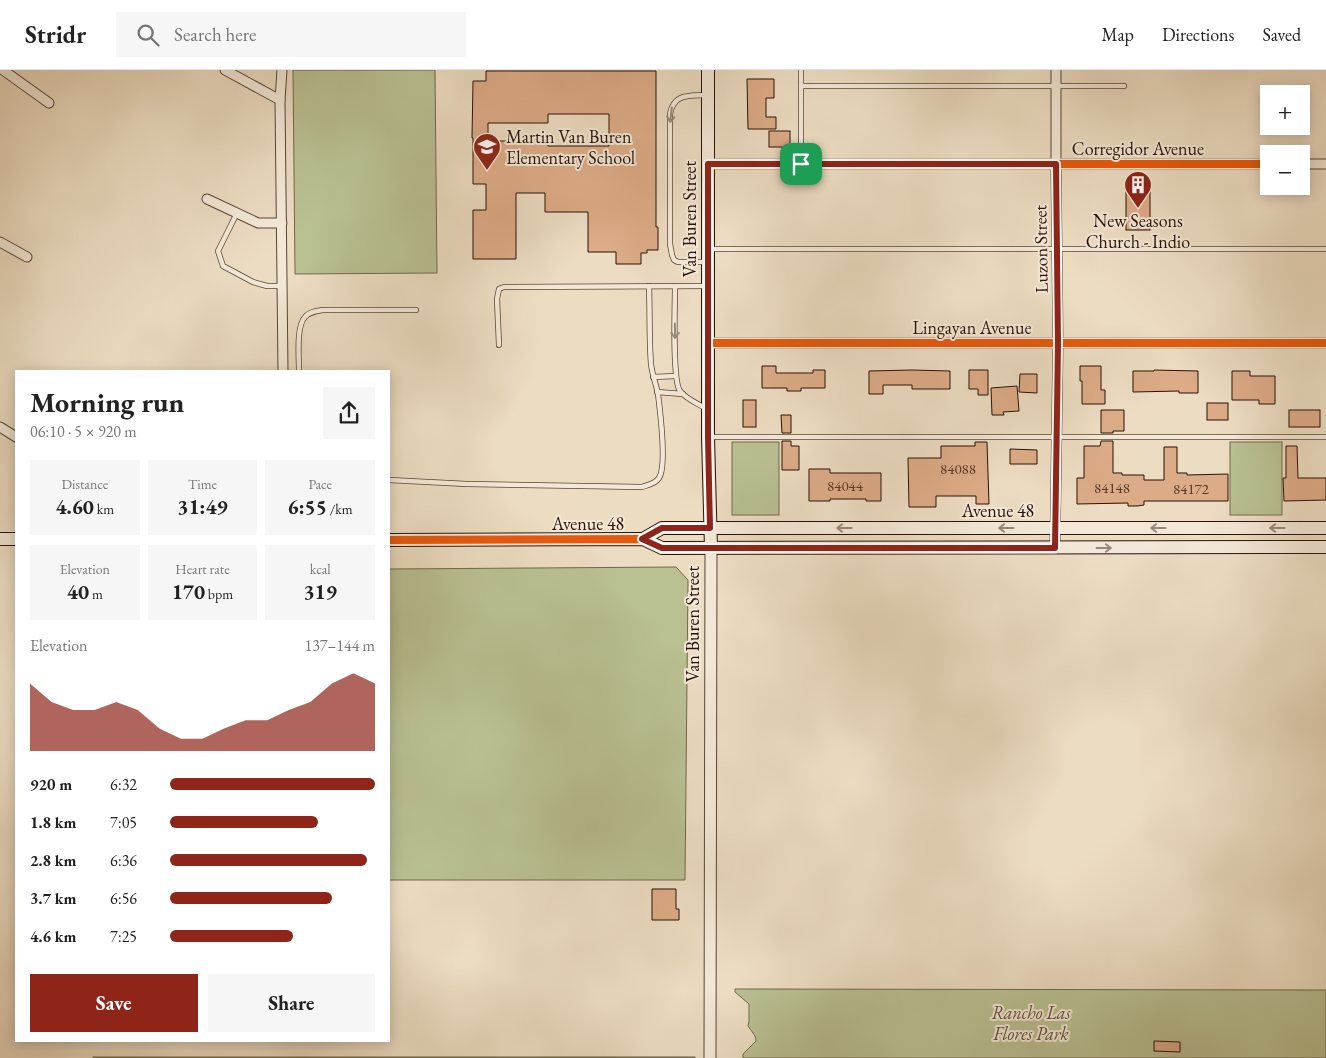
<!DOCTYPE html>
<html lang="en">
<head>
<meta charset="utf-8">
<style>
	body { margin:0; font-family:"EB Garamond",serif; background:#f6f6f6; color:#222; height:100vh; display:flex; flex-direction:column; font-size:19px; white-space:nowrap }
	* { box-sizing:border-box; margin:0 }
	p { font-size:16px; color:#767676 }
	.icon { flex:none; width:28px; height:28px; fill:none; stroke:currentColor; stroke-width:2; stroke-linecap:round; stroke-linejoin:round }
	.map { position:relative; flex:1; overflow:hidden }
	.side { position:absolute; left:15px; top:300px; width:375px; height:672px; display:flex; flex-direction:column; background:#fff; border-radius:0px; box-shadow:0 2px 12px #0003 }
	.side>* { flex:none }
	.tools { position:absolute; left:1260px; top:15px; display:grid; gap:10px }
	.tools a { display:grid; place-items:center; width:50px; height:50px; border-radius:0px; background:#fff; box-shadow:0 2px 12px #0003; font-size:25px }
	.pin { position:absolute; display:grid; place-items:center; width:42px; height:42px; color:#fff; margin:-21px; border-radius:10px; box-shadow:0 2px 8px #0006 }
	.round { display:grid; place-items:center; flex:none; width:52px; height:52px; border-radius:0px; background:#f6f6f6 }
	.overview { display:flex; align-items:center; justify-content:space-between; height:85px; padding:0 15px }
	h1 { font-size:28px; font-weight:700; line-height:38px }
	.stats { display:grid; grid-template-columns:repeat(3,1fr); gap:8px; height:85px; padding:5px 15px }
	.stats div { display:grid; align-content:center; border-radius:0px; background:#f6f6f6; text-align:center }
	.stats b { font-size:21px; font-weight:700 }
	.stats small { font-size:14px; font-weight:400 }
	.stats p { font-size:14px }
	.chart { height:140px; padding:10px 15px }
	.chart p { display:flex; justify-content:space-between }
	.chart svg { width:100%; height:90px; margin-top:5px; fill:#8f2418; opacity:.7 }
	.primary-button { display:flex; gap:10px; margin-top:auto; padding:10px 15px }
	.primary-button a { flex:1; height:58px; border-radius:0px; background:#8f2418; color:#fff; font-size:20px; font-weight:700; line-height:58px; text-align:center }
	.primary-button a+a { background:#f6f6f6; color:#222 }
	ul { padding:0 15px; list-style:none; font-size:16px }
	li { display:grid; grid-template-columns:80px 60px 1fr; align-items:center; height:38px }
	li i { height:12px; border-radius:6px; background:#8f2418 }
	header { display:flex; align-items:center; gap:30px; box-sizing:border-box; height:70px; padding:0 25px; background:#fff; border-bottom:1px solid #e0e0e0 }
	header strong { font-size:24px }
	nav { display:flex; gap:28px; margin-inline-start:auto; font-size:18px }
	.search { width:350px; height:45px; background:#f6f6f6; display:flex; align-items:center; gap:12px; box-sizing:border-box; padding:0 18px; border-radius:0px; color:#767676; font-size:19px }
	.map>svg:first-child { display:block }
</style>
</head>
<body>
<header>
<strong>Stridr</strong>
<div class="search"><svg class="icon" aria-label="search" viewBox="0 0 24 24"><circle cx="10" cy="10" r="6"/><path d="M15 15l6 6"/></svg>Search here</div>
<nav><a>Map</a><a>Directions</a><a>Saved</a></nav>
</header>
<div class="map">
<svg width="1326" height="988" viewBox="0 0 1326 988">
	<rect width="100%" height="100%" fill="#ecdcc2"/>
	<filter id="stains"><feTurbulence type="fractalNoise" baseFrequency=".004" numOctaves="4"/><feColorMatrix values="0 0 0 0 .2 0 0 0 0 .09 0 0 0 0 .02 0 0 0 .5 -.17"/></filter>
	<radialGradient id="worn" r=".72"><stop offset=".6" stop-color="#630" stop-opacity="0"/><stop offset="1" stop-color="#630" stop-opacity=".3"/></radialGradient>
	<g fill="#b9c092" stroke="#72684c">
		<path d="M293,0H435L437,203L295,204Z"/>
		<rect x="732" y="372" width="47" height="73"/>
		<rect x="1230" y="372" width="52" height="73"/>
		<path d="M676,497L688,510L685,810H389V499Z"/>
		<path d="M735,919L1326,920V988H743V984L756,971C756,965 751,961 748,956L749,951V934L735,922Z"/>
		<rect x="93" y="987" width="602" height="1"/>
	</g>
	<g fill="#dcab87" stroke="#2a1107" fill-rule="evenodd">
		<path d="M486,1H656V157H658V180H647V183H641V194H616V182H588V142H545V123H516V189H473V140H486V114H473V68H472L473,11H486ZM548,44H609V76H548V71H488V53H548Z"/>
		<path d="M747,9H774V28H766V47H776V59H748Z"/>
		<rect x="769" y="61" width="21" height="16"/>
		<rect x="1126" y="118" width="24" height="42"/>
		<path d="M762,296H776V303H813V300H825V318H801V321H787V318H762Z"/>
		<path d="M1080,296H1101V320H1105V334H1082V311H1080Z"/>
		<path d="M912,300L950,301V319H912V315H883V324H869V301Z"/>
		<path d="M969,300H988V325H978V319H969Z"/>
		<path d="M1154,300L1198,301V323H1179V321L1133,322V301H1154Z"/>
		<path d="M1232,301H1250V306H1275V334H1259V330H1232Z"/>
		<path d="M1020,304H1037V323L1019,322Z"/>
		<path d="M1017,316L1019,341L1003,342L1004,345H992L991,318Z"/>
		<rect x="743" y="330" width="13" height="27"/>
		<rect x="1207" y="333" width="21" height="17"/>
		<path d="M1101,340H1124V361H1113V363H1101Z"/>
		<rect x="1289" y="340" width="31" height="17"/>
		<path d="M781,345H791V363H782Z"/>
		<path d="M782,371H791V376H799V400H782Z"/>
		<path d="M1101,371H1113V403H1122V405H1144V410H1164V377H1177V403H1187V405L1228,404V431H1144V435L1137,436H1128V433L1077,434V408H1084V376H1100Z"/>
		<path d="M975,372H987L989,434H976V426H936V437H909L908,388H941V376H975Z"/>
		<path d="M1286,376H1297L1298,408H1326V430L1284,431L1283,408H1286Z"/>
		<path d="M1010,379L1037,380V394H1010Z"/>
		<path d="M809,399H830V403H881V431H866V429H830V431H809Z"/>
		<path d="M652,819H676V839H679V850H652Z"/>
		<path d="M1154,971L1180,972V982L1154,981Z"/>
	</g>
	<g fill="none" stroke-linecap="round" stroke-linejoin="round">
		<defs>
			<g id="service">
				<path d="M801,16H1124"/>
				<path d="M801,94V0"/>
				<path d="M237,143L218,181L223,196L253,212L267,216H282"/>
				<path d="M709,179H1326"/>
				<path d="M706,192H678L674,190L672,185L670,174V44C674,23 689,26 706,25"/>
				<path d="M675,216C675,234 672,310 680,321C686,329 697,333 705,338"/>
				<path d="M499,275L497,229L499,219L504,217L706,216"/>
				<path d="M299,301C299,288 296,256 305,247C309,242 316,241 323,240H416"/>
				<path d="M653,307L676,306"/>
				<path d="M657,322L683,324"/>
				<path d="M709,367H1326"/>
				<path d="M389,410L467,414L642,417C648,415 655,414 659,408C667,396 660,340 658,324C656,314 652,304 651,294C649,268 650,242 649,216"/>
			</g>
			<g id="minor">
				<path d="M3,0L49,33"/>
				<path d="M225,0L280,30"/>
				<path d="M282,0L280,30L283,301"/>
				<path d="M708,94H1269"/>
				<path d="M1301,94H1326"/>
				<path d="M207,129L258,153H282"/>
				<path d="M0,172L27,187"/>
				<path d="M708,273H1326"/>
				<path d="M0,357L16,367"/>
				<path d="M1055,478L1058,273L1056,94V0"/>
			</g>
			<path id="tertiary" d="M710,988L711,478"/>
			<g id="secondary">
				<path d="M708,0V367L711,478"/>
				<path d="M0,469H16"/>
				<path d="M643,469L662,458H1326"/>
				<path d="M389,470L643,469L662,478L1326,477"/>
			</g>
		</defs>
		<use href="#service" stroke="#5a4436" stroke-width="6"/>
		<use href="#minor" stroke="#5a4436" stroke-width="11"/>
		<use href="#tertiary" stroke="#5a4436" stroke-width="13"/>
		<use href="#secondary" stroke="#2a1107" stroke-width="14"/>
		<use href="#service" stroke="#f3e8d7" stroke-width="4.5"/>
		<use href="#minor" stroke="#f3e8d7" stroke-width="9"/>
		<use href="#tertiary" stroke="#f3e8d7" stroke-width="11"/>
		<use href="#secondary" stroke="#f3e8d7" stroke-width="12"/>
		<defs>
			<g id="cycleway">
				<path d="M708,94H1269"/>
				<path d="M708,273H1326"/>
				<path d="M389,470L643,469L662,478H1055"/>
			</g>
		</defs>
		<use href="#cycleway" stroke="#f3e8d7" stroke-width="11"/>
		<use href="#cycleway" stroke="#e8590c" stroke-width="8"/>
	</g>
	<defs><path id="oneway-shaft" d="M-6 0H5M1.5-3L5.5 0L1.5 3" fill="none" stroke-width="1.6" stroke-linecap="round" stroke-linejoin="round" transform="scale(1.25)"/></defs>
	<g stroke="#998779">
		<use href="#oneway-shaft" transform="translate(671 45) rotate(97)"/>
		<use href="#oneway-shaft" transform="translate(675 261) rotate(89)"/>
		<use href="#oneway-shaft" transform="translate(844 458) rotate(180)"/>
		<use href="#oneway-shaft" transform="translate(1006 458) rotate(-180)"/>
		<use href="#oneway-shaft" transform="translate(1158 458) rotate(180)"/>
		<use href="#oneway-shaft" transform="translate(1277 458) rotate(180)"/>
		<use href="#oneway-shaft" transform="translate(1104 478)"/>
	</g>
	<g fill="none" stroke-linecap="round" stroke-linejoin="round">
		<defs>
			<path id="route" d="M708,94H1056L1058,274L1055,478H662L642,469L662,458H710L708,367Z"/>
		</defs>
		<use href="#route" stroke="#fff" stroke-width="10"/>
		<use href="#route" stroke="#8f2418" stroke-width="6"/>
	</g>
	<defs>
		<symbol id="school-pin" viewBox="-11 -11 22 30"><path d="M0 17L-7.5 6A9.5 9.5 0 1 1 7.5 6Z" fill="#8f2418" stroke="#f3e8d7"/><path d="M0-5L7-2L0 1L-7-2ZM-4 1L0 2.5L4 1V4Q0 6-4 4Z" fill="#fff"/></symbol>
		<symbol id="building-pin" viewBox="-11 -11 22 30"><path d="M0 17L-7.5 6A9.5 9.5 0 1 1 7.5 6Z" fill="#8f2418" stroke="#f3e8d7"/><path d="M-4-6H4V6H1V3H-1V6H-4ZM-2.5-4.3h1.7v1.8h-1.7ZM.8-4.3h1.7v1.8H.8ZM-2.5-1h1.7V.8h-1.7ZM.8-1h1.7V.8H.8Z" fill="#fff"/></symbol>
	</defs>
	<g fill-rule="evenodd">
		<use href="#school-pin" x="471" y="61" width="32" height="43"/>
		<use href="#building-pin" x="1122" y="99" width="32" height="43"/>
	</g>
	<g text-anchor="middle" stroke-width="4" stroke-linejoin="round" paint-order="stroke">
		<g font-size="15" fill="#563827">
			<text x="958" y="404">84088</text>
			<text x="845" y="421">84044</text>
			<text x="1112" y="423">84148</text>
			<text x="1191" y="424">84172</text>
		</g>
		<g font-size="18" fill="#2a1107" stroke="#f3e8d7" text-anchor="start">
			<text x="506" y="73">Martin Van Buren<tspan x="506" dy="21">Elementary School</tspan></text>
			<text x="1138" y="157" text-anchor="middle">New Seasons<tspan x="1138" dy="21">Church - Indio</tspan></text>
		</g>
		<g font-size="18" fill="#2a1107" stroke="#f3e8d7">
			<text x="1138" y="85">Corregidor Avenue</text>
			<text transform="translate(690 149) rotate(-90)" y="6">Van Buren Street</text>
			<text transform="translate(1041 179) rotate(-91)" y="6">Luzon Street</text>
			<text x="972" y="264">Lingayan Avenue</text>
			<text x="998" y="447">Avenue 48</text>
			<text x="588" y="460">Avenue 48</text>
			<text transform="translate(693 554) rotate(-90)" y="6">Van Buren Street</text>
		</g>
		<g font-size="18" font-style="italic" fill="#5c4e38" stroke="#f3e8d7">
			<text x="1031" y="949">Rancho Las<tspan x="1031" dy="21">Flores Park</tspan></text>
		</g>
	</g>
	<rect width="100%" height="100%" filter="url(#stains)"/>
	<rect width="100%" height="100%" fill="url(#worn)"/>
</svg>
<div class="tools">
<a>+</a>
<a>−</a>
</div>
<div class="pin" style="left:801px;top:94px;background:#1e9e55"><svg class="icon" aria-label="arrive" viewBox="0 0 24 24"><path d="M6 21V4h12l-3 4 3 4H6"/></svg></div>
<section class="side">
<div class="overview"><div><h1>Morning run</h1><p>06:10 · 5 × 920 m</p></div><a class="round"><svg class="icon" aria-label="share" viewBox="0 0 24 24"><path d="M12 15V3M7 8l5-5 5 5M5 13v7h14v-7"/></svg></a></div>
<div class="stats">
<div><p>Distance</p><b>4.60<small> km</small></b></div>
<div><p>Time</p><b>31:49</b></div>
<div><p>Pace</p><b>6:55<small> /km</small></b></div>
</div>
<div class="stats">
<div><p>Elevation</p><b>40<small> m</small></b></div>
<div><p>Heart rate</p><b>170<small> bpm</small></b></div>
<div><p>kcal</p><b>319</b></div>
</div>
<div class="chart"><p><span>Elevation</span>137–144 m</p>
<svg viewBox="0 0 160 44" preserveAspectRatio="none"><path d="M0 44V11L10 20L20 24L30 24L40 20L50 24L60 33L70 38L80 38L90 33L100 29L110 29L120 24L130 20L140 11L150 6L160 11V44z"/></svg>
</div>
<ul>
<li><b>920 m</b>6:32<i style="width:100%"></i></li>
<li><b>1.8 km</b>7:05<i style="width:72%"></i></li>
<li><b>2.8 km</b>6:36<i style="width:96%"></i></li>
<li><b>3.7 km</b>6:56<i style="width:79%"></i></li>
<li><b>4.6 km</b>7:25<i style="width:60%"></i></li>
</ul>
<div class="primary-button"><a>Save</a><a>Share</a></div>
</section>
</div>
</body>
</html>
